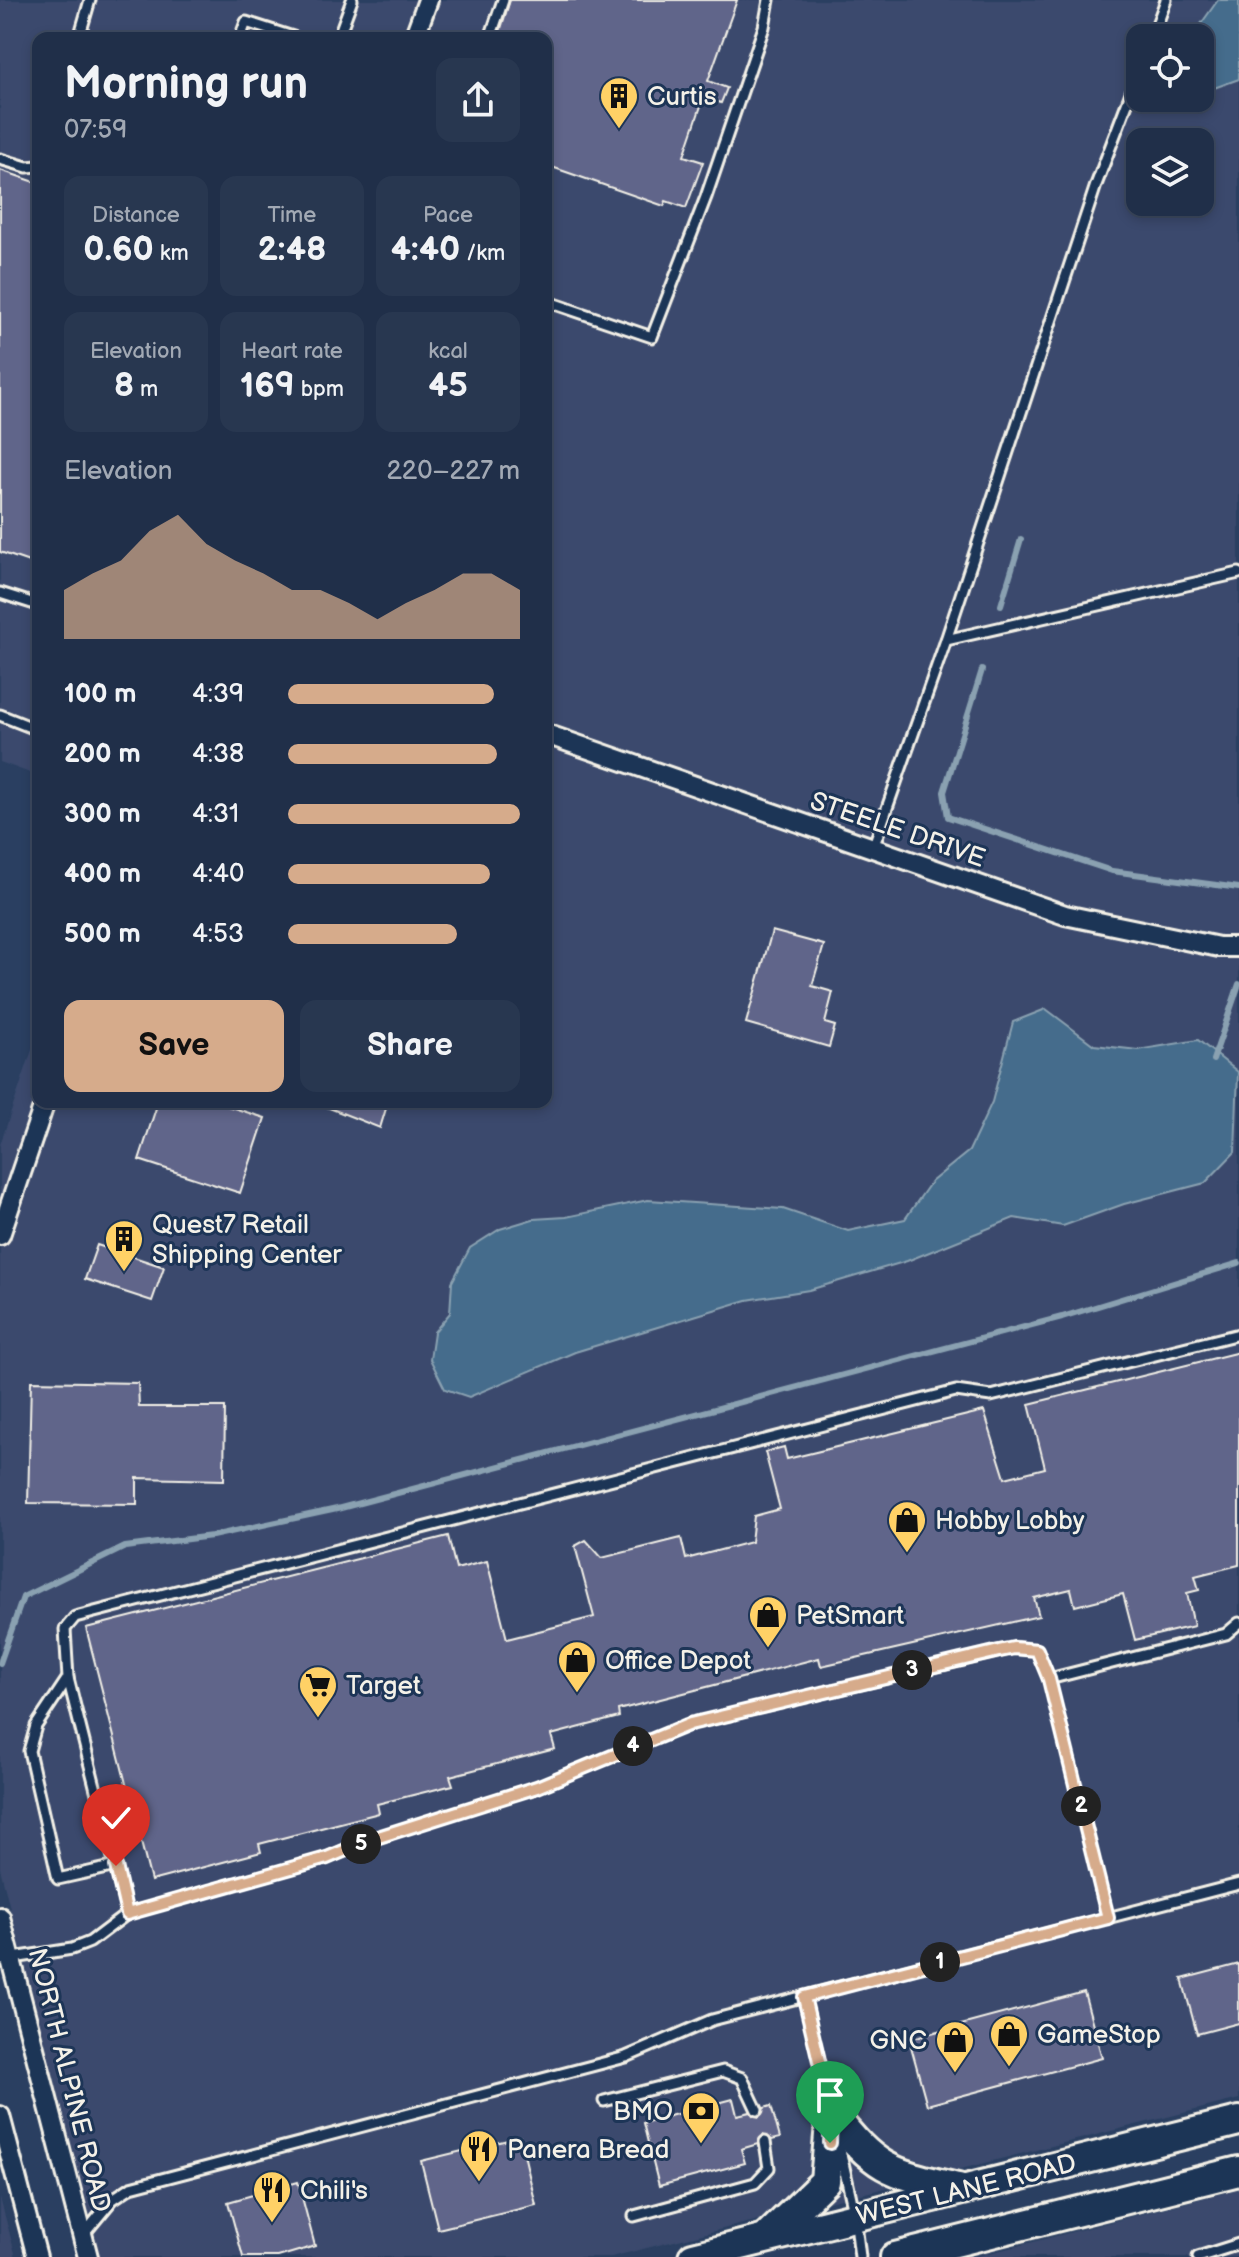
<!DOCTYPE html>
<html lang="en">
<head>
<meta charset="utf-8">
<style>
	body { margin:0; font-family:"Balsamiq Sans",sans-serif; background:#283750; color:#f1f3f6; height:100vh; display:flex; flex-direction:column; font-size:30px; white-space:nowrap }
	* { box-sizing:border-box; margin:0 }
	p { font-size:26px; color:#a2a9b4 }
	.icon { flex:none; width:44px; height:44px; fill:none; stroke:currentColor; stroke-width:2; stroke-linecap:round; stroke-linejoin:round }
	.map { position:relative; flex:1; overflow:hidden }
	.side { position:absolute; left:32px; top:32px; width:520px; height:1076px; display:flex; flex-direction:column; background:#202f49; border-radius:16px; box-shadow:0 4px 12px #0003,0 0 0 2px #3d4a61 }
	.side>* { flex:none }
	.tools { position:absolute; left:1126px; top:24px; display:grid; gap:16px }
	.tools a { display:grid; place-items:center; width:88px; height:88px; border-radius:16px; background:#202f49; box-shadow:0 4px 12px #0003,0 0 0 2px #3d4a61; font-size:40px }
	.pin { position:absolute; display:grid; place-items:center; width:68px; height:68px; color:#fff; margin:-82px -34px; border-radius:50% 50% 50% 0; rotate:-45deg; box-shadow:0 0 8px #0007 }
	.pin .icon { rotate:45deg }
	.km { position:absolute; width:40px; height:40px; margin:-20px; border-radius:50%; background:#222; color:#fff; font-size:22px; line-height:40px; text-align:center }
	.round { display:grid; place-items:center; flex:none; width:84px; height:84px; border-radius:16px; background:#283750 }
	.headline { display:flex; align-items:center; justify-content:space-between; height:136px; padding:0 32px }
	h1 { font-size:44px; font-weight:700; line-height:60px }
	.metrics { display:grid; grid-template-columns:repeat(3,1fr); gap:12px; height:136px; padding:8px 32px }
	.metrics div { display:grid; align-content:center; border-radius:16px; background:#283750; text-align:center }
	.metrics b { font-size:34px; font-weight:700 }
	.metrics small { font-size:22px; font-weight:400 }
	.metrics p { font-size:22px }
	.chart { height:224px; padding:16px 32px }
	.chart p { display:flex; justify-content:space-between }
	.chart svg { width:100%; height:144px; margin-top:8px; fill:#d6ab8b; opacity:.7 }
	.cta { display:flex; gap:16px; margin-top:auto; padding:16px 32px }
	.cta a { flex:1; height:92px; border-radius:16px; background:#d6ab8b; color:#111; font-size:32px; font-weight:700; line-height:92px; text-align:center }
	.cta a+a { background:#283750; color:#f1f3f6 }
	ul { padding:0 32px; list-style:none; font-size:26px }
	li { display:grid; grid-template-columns:128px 96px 1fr; align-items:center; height:60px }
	li i { height:20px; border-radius:10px; background:#d6ab8b }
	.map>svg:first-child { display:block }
</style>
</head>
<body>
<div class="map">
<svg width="1239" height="2257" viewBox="0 0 1239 2257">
	<rect width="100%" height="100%" fill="#2a3f61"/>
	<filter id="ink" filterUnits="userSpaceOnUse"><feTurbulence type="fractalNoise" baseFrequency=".0125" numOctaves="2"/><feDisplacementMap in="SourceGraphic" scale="16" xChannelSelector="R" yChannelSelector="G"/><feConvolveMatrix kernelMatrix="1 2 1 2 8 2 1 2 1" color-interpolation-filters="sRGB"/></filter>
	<g filter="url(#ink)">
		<g fill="#3a4a6d" fill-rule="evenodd">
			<path d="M0,0H1239V2099L611,2257H97L0,1868V1145L38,1032V1102H546V38H38V776L0,762ZM1140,38H1200V98H1140ZM1140,142H1200V202H1140Z"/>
			<path d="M1239,2189V2257H974Z"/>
			<path d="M0,2198L16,2257H0Z"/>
		</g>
		<g fill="#446c8c" stroke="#8aa1b1" stroke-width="2">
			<path d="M1218,0H1239V79L1200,93V38H1191Z"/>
			<path d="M1046,1009L1094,1045L1138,1050L1198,1040L1238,1072L1235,1152L1205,1183L1124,1204L1063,1226L1014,1218L907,1261L809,1290L747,1300L575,1352L469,1397L445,1389L430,1359L434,1332L450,1313L452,1282L470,1248L500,1229L533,1219L566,1217L648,1200L783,1209L848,1231L905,1219L931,1182L969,1151L992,1102L1013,1022Z"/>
		</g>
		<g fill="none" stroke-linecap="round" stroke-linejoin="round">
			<g stroke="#8aa1b1" stroke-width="6">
				<path d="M1001,605L1021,539"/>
				<path d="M982,670L944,792L948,817L1112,871L1239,888"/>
				<path d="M1213,1060L1239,984"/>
				<path d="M0,1663L23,1597L125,1547L212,1536L337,1509L1062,1317L1239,1263"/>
			</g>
		</g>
		<g fill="#60658a" stroke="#f4f1e8" stroke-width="2">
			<path d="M510,0H737L708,81L727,88L721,103L704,97L684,156L703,162L686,208L666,201L664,206L546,165V38H498Z"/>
			<path d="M0,170L38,183V565L0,552Z"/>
			<path d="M772,931L824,945L812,986L833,992L825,1023L835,1026L829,1047L746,1023Z"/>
			<path d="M158,1102H215L265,1118L240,1193L139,1160Z"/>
			<path d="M314,1102H388L380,1128Z"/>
			<path d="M97,1245L164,1267L152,1301L85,1279Z"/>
			<path d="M1239,1352V1565L1195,1576L1199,1590L1187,1593L1194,1626L1135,1640L1123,1594L1075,1606L1071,1589L1034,1598L1039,1616L821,1666L819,1658L618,1710L619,1717L551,1735L555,1749L450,1776L453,1785L377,1804L379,1813L259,1844L261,1852L151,1881L86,1628L448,1536L456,1569L487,1561L507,1639L594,1617L575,1546L586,1540L602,1558L681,1538L686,1559L751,1542L754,1516L780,1509L765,1452L784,1447L787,1459L984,1411L1005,1478L1045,1468L1029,1404Z"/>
			<path d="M31,1381L138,1383L139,1407H225L224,1480L137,1478V1504L28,1503Z"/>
			<path d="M1239,1964V2023L1197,2034L1182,1979Z"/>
			<path d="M1084,1992L1102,2058L927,2105L909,2039Z"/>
			<path d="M733,2099L737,2115L750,2112L759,2117L764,2108L771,2106L780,2138L772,2140L763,2135L758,2144L741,2149L745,2163L659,2186L643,2123Z"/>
			<path d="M520,2137L536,2205L438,2229L421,2161Z"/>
			<path d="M298,2182L315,2246L278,2257H243L228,2202Z"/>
		</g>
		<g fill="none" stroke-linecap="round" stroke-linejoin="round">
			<defs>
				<g id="service">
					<path d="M79,38L90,0"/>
					<path d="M240,38L246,22L296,38"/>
					<path d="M338,38L352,0"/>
					<path d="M490,38L503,0"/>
					<path d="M1152,38L1166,0"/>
					<path d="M0,159L27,167L38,166"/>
					<path d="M546,301L652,337L706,197L764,27L769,0"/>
					<path d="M0,593L38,605"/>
					<path d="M946,640L1096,185L1140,69"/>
					<path d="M0,715L38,730"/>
					<path d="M873,848L946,640L1239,573"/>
					<path d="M68,1678L36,1726L29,1751L58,1879L116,1866"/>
					<path d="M1049,1679L1226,1634L1239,1623"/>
					<path d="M127,1914L68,1678L65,1629L75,1617L956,1391L991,1396L1239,1334"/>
					<path d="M0,1960L72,1949L90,1942L127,1914L327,1858L372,1839L537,1787L690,1724L1014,1648L1037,1650L1049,1679L1108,1918"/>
					<path d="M804,1997L830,2107"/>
					<path d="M604,2101L723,2071L742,2078L757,2110"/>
					<path d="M839,2145L855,2216L860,2257"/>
					<path d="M634,2216L755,2183L769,2168L765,2142"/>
					<path d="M84,2234L113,2199L131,2187L626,2057L712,2020L1239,1884"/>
					<path d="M1198,2257L1239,2244"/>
				</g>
				<g id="minor">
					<path d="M414,38L428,0"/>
					<path d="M546,734L1065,915L1219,947H1239"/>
					<path d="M0,1235L45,1102"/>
					<path d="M0,1917L88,2257"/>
					<path d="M0,2116L37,2257"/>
				</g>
				<g id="primary">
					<path d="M831,2112C876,2170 888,2172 958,2188"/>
					<path d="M769,2235L825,2181L831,2112"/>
					<path d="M693,2257L1239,2121"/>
					<path d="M895,2257L1239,2171"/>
				</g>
			</defs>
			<use href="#service" stroke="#f4f1e8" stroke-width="15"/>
			<use href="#minor" stroke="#f4f1e8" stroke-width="24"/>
			<use href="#primary" stroke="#f4f1e8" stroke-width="34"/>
			<use href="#service" stroke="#1d3557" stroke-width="9"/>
			<use href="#minor" stroke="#1d3557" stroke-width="18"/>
			<use href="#primary" stroke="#1d3557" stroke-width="28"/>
		</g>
	</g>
	<g fill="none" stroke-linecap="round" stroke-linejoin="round" filter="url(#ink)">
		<defs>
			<path id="route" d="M116,1866L127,1914L327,1858L372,1839L537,1787L690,1724L999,1651L1014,1648L1037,1650L1049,1679L1108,1918L804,1997L831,2112L830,2143"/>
		</defs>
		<use href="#route" stroke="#fff" stroke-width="16"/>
		<use href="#route" stroke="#d6ab8b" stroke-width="10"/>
	</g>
	<defs>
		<symbol id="building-pin" viewBox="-11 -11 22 30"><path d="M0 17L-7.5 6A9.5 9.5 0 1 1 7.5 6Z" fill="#ffd166" stroke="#1d3557"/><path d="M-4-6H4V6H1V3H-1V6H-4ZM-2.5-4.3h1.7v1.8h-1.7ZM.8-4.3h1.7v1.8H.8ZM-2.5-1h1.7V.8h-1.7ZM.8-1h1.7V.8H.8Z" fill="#111"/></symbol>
		<symbol id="shop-pin" viewBox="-11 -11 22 30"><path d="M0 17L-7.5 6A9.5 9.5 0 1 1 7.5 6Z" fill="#ffd166" stroke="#1d3557"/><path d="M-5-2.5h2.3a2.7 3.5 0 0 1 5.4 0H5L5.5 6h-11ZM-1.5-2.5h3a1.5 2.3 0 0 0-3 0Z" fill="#111"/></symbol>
		<symbol id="supermarket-pin" viewBox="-11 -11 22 30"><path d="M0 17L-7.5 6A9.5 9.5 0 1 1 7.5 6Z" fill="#ffd166" stroke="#1d3557"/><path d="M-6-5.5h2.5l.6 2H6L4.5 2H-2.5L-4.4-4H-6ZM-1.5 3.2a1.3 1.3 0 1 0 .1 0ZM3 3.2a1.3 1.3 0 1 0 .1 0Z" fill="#111"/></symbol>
		<symbol id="bank-pin" viewBox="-11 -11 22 30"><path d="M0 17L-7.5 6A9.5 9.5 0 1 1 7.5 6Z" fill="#ffd166" stroke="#1d3557"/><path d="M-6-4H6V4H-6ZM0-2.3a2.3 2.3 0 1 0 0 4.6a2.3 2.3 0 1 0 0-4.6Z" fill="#111"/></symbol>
		<symbol id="restaurant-pin" viewBox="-11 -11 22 30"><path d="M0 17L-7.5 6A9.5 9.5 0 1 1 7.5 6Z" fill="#ffd166" stroke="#1d3557"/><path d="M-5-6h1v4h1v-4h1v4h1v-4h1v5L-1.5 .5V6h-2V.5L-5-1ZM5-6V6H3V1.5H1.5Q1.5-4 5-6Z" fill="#111"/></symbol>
	</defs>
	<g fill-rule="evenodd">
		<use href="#building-pin" x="597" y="74" width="44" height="60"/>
		<use href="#building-pin" x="102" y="1217" width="44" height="60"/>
		<use href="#shop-pin" x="885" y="1498" width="44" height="60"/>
		<use href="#shop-pin" x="746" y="1593" width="44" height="60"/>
		<use href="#shop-pin" x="555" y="1638" width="44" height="60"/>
		<use href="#supermarket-pin" x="296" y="1663" width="44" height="60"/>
		<use href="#shop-pin" x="987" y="2012" width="44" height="60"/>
		<use href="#shop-pin" x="933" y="2018" width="44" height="60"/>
		<use href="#bank-pin" x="679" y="2089" width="44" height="60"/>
		<use href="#restaurant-pin" x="457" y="2127" width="44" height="60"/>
		<use href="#restaurant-pin" x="250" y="2168" width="44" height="60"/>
	</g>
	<g text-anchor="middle" stroke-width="6" stroke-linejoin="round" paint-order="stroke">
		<g font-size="26" fill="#f4f1e8" stroke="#1d3557" text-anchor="start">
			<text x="647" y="105">Curtis</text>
			<text x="152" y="1233">Quest7 Retail<tspan x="152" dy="30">Shipping Center</tspan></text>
			<text x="935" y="1529">Hobby Lobby</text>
			<text x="796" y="1624">PetSmart</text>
			<text x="605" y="1669">Office Depot</text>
			<text x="346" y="1694">Target</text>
			<text x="1037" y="2043">GameStop</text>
			<text x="927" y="2049" text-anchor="end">GNC</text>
			<text x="673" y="2120" text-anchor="end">BMO</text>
			<text x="507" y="2158">Panera Bread</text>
			<text x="300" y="2199">Chili's</text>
		</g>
		<g font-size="26" fill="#f4f1e8" stroke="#1d3557">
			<text transform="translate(898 829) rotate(19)" y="9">STEELE DRIVE</text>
			<text transform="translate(70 2080) rotate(76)" y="9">NORTH ALPINE ROAD</text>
			<text transform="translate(966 2189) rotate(-14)" y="9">WEST LANE ROAD</text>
		</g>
	</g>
</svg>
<div class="tools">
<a><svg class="icon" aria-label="locate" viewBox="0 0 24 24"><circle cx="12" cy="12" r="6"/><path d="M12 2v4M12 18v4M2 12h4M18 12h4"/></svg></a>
<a><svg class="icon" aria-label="layers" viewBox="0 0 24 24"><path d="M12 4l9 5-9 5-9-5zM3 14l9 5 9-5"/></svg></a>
</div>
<div class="pin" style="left:830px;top:2143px;background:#1e9e55"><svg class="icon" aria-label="arrive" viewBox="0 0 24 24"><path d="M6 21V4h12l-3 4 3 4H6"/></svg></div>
<div class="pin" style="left:116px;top:1866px;background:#d93025"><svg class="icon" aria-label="check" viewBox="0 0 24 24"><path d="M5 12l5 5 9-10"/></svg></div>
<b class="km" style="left:940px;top:1962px">1</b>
<b class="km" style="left:1081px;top:1806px">2</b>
<b class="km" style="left:912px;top:1670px">3</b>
<b class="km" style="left:633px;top:1746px">4</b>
<b class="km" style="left:361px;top:1844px">5</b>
<section class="side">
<div class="headline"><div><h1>Morning run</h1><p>07:59</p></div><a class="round"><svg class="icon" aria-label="share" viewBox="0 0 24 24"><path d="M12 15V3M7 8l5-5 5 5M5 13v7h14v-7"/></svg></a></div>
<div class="metrics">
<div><p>Distance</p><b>0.60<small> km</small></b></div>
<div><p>Time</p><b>2:48</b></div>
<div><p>Pace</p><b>4:40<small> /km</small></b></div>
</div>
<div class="metrics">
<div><p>Elevation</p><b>8<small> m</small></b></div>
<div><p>Heart rate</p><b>169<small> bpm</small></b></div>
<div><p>kcal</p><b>45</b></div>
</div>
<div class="chart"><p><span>Elevation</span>220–227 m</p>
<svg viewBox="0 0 160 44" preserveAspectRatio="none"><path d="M0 44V29L10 24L20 20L30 11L40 6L50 15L60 20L70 24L80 29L90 29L100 33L110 38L120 33L130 29L140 24L150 24L160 29V44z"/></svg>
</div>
<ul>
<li><b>100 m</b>4:39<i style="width:89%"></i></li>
<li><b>200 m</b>4:38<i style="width:90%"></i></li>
<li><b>300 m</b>4:31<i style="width:100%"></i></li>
<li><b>400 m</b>4:40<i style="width:87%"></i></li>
<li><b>500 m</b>4:53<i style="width:73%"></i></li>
</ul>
<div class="cta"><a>Save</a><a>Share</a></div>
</section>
</div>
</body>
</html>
